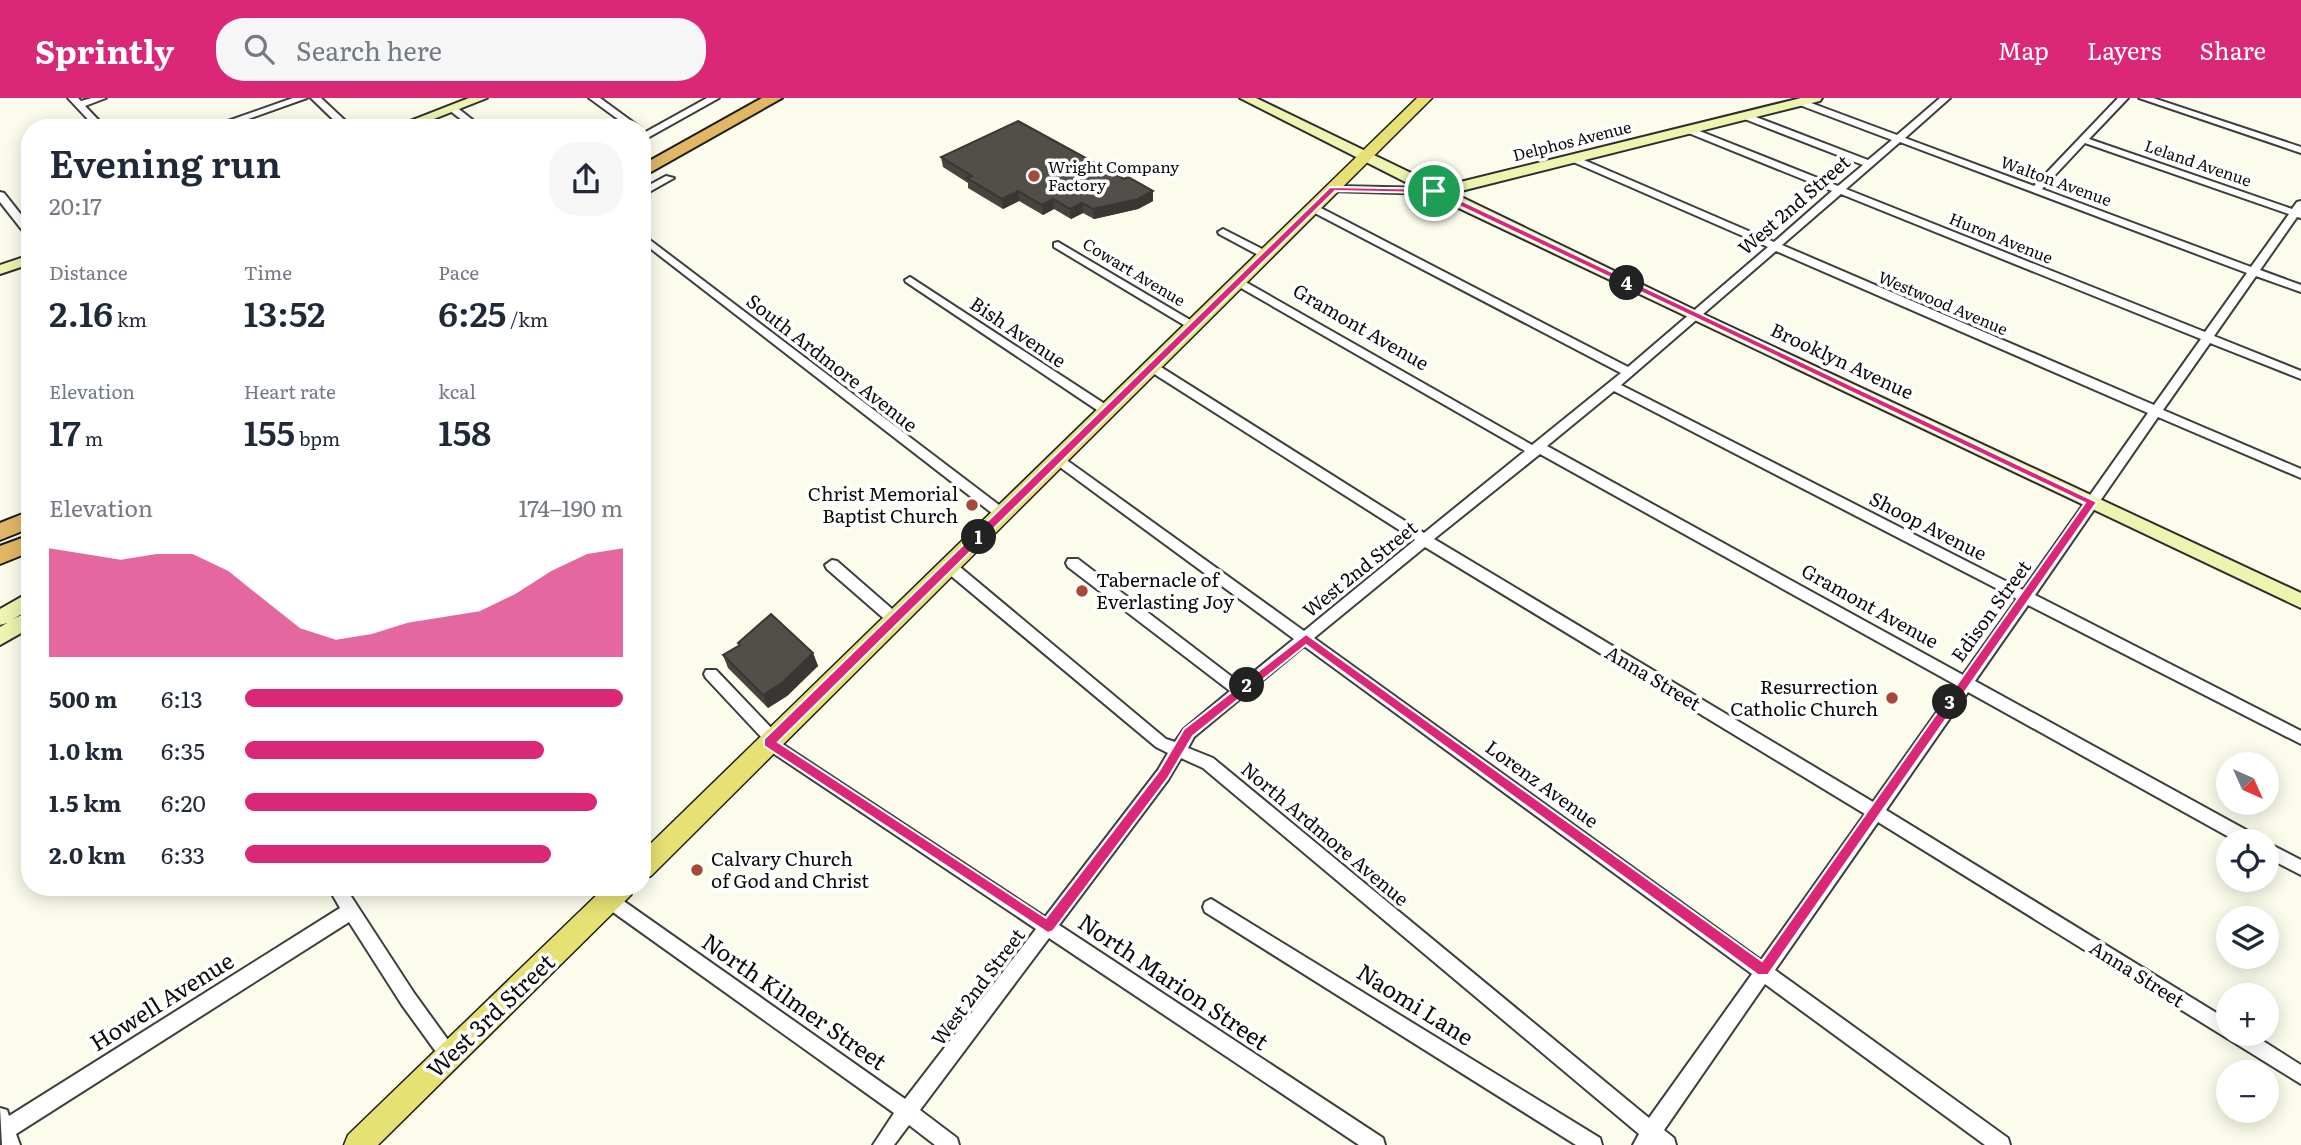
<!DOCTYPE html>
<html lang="en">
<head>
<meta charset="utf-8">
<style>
	body { margin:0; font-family:Literata,serif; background:#f6f6f7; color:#1f2937; height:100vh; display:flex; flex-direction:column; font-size:26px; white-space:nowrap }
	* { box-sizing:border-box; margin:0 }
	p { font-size:23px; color:#747a83 }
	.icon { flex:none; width:38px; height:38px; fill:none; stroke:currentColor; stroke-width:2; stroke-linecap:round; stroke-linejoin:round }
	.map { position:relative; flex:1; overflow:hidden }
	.details { position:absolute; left:21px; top:21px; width:630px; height:777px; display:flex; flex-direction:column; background:#fff; border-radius:28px; box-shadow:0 4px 18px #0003 }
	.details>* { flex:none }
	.needle { width:46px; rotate:135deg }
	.controls { position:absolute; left:2216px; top:654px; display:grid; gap:14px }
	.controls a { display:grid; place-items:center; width:63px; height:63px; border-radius:50%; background:#fff; box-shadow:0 4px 18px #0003; font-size:35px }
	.pin { position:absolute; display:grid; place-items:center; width:60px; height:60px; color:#fff; margin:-30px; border:4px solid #fff; border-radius:50%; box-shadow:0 2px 7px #0007 }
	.km { position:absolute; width:35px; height:35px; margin:-18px; border-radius:50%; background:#222; color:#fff; font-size:19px; line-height:35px; text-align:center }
	.round { display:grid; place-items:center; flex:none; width:74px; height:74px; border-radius:28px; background:#f6f6f7 }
	.headline { display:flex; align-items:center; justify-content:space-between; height:119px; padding:0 28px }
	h1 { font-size:38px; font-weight:600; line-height:52px }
	.stats { display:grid; grid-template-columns:repeat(3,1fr); gap:10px; height:119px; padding:7px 28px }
	.stats div { display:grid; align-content:center }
	.stats b { font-size:35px; font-weight:600 }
	.stats small { font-size:19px; font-weight:400 }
	.stats p { font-size:19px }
	.chart { height:196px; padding:14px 28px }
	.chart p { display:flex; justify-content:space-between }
	.chart svg { width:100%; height:126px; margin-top:7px; fill:#db2777; opacity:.7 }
	ul { padding:0 28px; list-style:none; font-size:23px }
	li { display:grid; grid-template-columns:112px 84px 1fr; align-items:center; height:52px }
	li i { height:18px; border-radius:9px; background:#db2777 }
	header { display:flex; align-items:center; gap:42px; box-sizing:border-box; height:98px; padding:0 35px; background:#db2777; color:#fff }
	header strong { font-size:33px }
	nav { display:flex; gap:38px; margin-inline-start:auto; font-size:24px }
	.search { width:490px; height:63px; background:#f6f6f7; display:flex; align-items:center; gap:18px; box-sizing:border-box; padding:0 24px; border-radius:28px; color:#747a83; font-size:26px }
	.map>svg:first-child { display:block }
</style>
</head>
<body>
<header>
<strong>Sprintly</strong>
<div class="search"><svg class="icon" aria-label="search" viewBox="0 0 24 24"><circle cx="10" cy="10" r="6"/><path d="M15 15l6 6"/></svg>Search here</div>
<nav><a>Map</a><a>Layers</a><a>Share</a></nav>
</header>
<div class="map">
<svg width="2301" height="1047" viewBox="0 0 2301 1047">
	<rect width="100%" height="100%" fill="#fcfcec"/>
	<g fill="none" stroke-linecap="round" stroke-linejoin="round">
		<defs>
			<g id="street">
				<path d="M68,0H78L81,3L92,0H106L85,8L106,30H96Z"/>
				<path d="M293,0H307L223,30H208Z"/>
				<path d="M311,0H321L353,30H342Z"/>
				<path d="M589,0H600L641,30H630Z"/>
				<path d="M707,0H719L642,43V36Z"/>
				<path d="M1940,0H1950L1905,40L2034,88L2118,0H2128L2089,41L2292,111L2297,104L2301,103V120L2297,119L2260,172L2301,187V194L2256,178L2214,238L2301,273V281L2210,245L2163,312L2301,371V380L2158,319L2035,497L2301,633V646L2028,507L1975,583L2259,739L2261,744H2238L1968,594L1886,712L2228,922V936H2252L2301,967V986L1878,724L1775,872L2008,1040L2010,1047H1985L1765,886L1664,1032L1674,1040L1676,1047H1633L1639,1036L1203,670L1181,660L1168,682L1059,827L1383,1040L1385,1047H1359L1049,840L920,1012L957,1040L959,1047H935L909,1027L894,1047H873L894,1015L603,807L601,802L603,797L609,794L615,797L905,1001L1036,831L764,649L761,645L763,641L706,580L704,576L706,572H716L778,637L779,644L1045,819L1158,672L1168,655L1156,649L944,472L942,468L944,464H954L1166,641L1175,644L1184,631L1230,593L1068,469L1066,465L1068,461H1078L1240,585L1294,541L1053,364L1051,361L1053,358H1061L1304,533L1415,442L1148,272V266H1156L1424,435L1525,353L1234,186V182H1242L1532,347L1621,275L1309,112V108H1317L1628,269L1768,149L1571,63V59H1577L1774,144L1832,93L1686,34V30H1692L1838,88L1863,67L1742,20V16H1748L1868,62L1892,42L1797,6V2H1803L1897,37ZM1900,44L2247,175L2205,234L1846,91ZM2085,45L2289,116L2251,169L2042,91ZM1841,96L2201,241L2154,307L1782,147ZM1776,153L2148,315L2023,492L1621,287ZM1614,293L2017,501L1963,577L1547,348ZM1540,356L1956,587L1873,704L1434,441ZM1425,449L1865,716L1761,862L1314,540ZM1304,548L1752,876L1649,1020L1213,660L1188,650L1194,639Z"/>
				<path d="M2139,0H2153L2301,49V55Z"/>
				<path d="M452,7L455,8L483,30H472L449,12L447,10Z"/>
				<path d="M666,78L674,80L642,98V91Z"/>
				<path d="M1333,88L1434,90L1439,93L1434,96L1329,93L1328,91Z"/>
				<path d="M0,94L4,95L30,128V138L26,137L0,104Z"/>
				<path d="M1223,131L1270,155L1271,157L1270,159H1262L1219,136L1218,134Z"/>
				<path d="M642,136L1007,413L1008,416L1007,419H997L642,144Z"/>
				<path d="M1058,144L1197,226L1199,228L1197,230H1189L1054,149V145Z"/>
				<path d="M910,179L1111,310L1113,313L1111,316H1103L906,184L905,182Z"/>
				<path d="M832,462L837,463L899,517L901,521L899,525H889L827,471L825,467Z"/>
				<path d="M2266,744L2301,762V777L2266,759Z"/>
				<path d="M328,789H345L414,895L456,953L459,959L456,965L450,968L444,965L402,907L349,824L16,1036L20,1047H2L0,1010L7,1012L9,1018L340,810Z"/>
				<path d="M1211,801L1600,1040L1602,1047H1576L1205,814L1203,809L1205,804Z"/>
			</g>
			<g id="secondary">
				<path d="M469,0H487L411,30H392Z"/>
				<path d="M1240,0H1256L1440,89L1801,0H1822L1820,3L1453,95L1701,215L2301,495V510L1429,96Z"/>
				<path d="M30,157V166L0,176V167Z"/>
				<path d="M30,494V511L13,521L30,513V530L0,547V529L7,525L0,527V511Z"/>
			</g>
			<g id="primary">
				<path d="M1417,0H1432L651,778L642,781V754Z"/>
				<path d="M605,789H634L631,797L378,1047H344L348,1037Z"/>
			</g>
			<g id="highway">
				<path d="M762,0H782L642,79V67Z"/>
				<path d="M30,413V430L0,442V425Z"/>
				<path d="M30,437V454L0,466V448Z"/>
			</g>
		</defs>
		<use href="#street" stroke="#3e3e3e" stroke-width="4"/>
		<use href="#secondary" stroke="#2d2d2d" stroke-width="4"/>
		<use href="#primary" stroke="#1c1c1c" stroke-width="3"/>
		<use href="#highway" stroke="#1c1c1c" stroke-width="4"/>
		<use href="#street" fill="#fff" fill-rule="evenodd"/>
		<use href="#secondary" fill="#edf4af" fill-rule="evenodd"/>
		<use href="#primary" fill="#e6e172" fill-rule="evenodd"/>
		<use href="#highway" fill="#e1b765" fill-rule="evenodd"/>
	</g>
	<g fill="#47433f">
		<path d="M941,59L1124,81L1153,93V103L1138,111L1094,121L1083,115L1071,121L1054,111L1043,117L1019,103L1003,111L968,90V85L943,69Z"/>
		<path d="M738,545L813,555L818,568L787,598L768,610L728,570L723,557L739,548Z"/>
	</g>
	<g fill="#393733">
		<path d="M1018,93L1019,103L1003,111L1002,101Z"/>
		<path d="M1153,93V103L1138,111L1094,121L1093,111Z"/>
		<path d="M1053,101L1054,111L1043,117L1042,107Z"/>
		<path d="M1082,105L1083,115L1071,121L1070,111Z"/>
		<path d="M813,555L818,568L787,598L768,610L763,597Z"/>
	</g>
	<g fill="#524e49" stroke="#393733" stroke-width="2">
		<path d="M1018,23L1124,81L1128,79L1153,93L1138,101L1093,111L1082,105L1070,111L1053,101L1042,107L1018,93L1002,101L967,80L972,78L941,59Z"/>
		<path d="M771,516L813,555L782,585L763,597L723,557L740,547L738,545Z"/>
	</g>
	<path fill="#db2777" stroke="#fff" stroke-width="2" fill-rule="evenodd" d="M1330,89L1437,91L2097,404L1768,877H1758L1306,547L1193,638L1168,680L1053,833L1048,835L764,648V641ZM1335,93L1432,95L2085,405L1762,863L1306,536L1184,631L1159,673L1046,820L778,644Z"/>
	<g fill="#a84836" stroke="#fff" stroke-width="2.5">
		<circle cx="1034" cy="78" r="7"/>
		<circle cx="972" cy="407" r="7"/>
		<circle cx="1082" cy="493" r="7"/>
		<circle cx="1892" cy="600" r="7"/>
		<circle cx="697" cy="772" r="7"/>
	</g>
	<g text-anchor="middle" stroke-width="7" stroke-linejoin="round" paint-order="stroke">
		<g font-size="16" fill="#0b0b0b" stroke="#fff">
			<text transform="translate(1572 43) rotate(-14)" y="6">Delphos Avenue</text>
			<text transform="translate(2198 65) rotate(19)" y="6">Leland Avenue</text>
			<text transform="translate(2056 83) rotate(20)" y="6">Walton Avenue</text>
			<text transform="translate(2001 140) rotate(22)" y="6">Huron Avenue</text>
			<text transform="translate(1134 174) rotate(31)" y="6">Cowart Avenue</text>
			<text transform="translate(1943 205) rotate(23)" y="6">Westwood Avenue</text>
		</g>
		<g font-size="16" fill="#0b0b0b" stroke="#fff" text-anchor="start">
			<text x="1048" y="75">Wright Company<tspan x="1048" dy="18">Factory</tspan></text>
		</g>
		<g font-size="19" fill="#0b0b0b" stroke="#fff">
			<text transform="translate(1794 107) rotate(-41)" y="7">West 2nd Street</text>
			<text transform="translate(1361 229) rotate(30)" y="7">Gramont Avenue</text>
			<text transform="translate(1018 234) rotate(34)" y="7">Bish Avenue</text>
			<text transform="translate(1842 263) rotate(25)" y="7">Brooklyn Avenue</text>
			<text transform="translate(832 265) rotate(38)" y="7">South Ardmore Avenue</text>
			<text transform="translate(1928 428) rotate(27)" y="7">Shoop Avenue</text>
			<text transform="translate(1360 471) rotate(-39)" y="7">West 2nd Street</text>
			<text transform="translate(1870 508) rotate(29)" y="7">Gramont Avenue</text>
			<text transform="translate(1991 513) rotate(-54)" y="7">Edison Street</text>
			<text transform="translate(1653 580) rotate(31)" y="7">Anna Street</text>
			<text transform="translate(1542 686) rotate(36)" y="7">Lorenz Avenue</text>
			<text transform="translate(1325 736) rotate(40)" y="7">North Ardmore Avenue</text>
			<text transform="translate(2137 876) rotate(32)" y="7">Anna Street</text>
			<text transform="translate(978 889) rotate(-53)" y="7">West 2nd Street</text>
		</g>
		<g font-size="19" fill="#0b0b0b" stroke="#fff" text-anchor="end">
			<text x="958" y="403">Christ Memorial<tspan x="958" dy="22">Baptist Church</tspan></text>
			<text x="1096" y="489" text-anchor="start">Tabernacle of<tspan x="1096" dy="22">Everlasting Joy</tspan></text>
			<text x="1878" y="596">Resurrection<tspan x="1878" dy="22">Catholic Church</tspan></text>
			<text x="711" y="768" text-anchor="start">Calvary Church<tspan x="711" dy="22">of God and Christ</tspan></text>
		</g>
		<g font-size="23" fill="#0b0b0b" stroke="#fff">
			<text transform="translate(1173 884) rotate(34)" y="8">North Marion Street</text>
			<text transform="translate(162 904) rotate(-32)" y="8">Howell Avenue</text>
			<text transform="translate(794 904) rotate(35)" y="8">North Kilmer Street</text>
			<text transform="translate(1415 907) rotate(32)" y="8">Naomi Lane</text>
			<text transform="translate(491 918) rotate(-44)" y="8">West 3rd Street</text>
		</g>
	</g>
</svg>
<div class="controls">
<a><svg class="needle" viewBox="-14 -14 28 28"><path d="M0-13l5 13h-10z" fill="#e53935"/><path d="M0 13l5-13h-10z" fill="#747a83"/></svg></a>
<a><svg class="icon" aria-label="locate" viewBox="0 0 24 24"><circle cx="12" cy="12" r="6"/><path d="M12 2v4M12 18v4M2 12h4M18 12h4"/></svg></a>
<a><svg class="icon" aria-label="layers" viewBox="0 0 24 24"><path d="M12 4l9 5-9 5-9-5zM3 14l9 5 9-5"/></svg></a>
<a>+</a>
<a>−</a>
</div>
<div class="pin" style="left:1434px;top:93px;background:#1e9e55"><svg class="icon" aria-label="arrive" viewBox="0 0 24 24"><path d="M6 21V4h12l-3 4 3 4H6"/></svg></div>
<b class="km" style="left:979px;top:439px">1</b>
<b class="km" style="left:1247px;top:587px">2</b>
<b class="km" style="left:1950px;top:604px">3</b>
<b class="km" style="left:1627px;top:185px">4</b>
<section class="details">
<div class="headline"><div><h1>Evening run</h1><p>20:17</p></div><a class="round"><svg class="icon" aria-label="share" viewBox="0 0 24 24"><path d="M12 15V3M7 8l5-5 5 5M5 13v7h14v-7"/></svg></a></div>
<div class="stats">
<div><p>Distance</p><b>2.16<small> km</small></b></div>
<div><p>Time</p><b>13:52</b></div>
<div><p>Pace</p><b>6:25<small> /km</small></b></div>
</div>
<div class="stats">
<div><p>Elevation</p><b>17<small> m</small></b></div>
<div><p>Heart rate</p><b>155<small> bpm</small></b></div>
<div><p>kcal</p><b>158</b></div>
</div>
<div class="chart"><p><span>Elevation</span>174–190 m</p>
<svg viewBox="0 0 160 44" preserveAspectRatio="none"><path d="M0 44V6L10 8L20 10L30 8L40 8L50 14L60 24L70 34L80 38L90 36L100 32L110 30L120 28L130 22L140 14L150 8L160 6V44z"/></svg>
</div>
<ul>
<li><b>500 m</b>6:13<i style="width:100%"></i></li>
<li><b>1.0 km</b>6:35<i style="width:79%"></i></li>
<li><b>1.5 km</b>6:20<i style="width:93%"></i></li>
<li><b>2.0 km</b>6:33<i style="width:81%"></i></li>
</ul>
</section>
</div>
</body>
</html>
